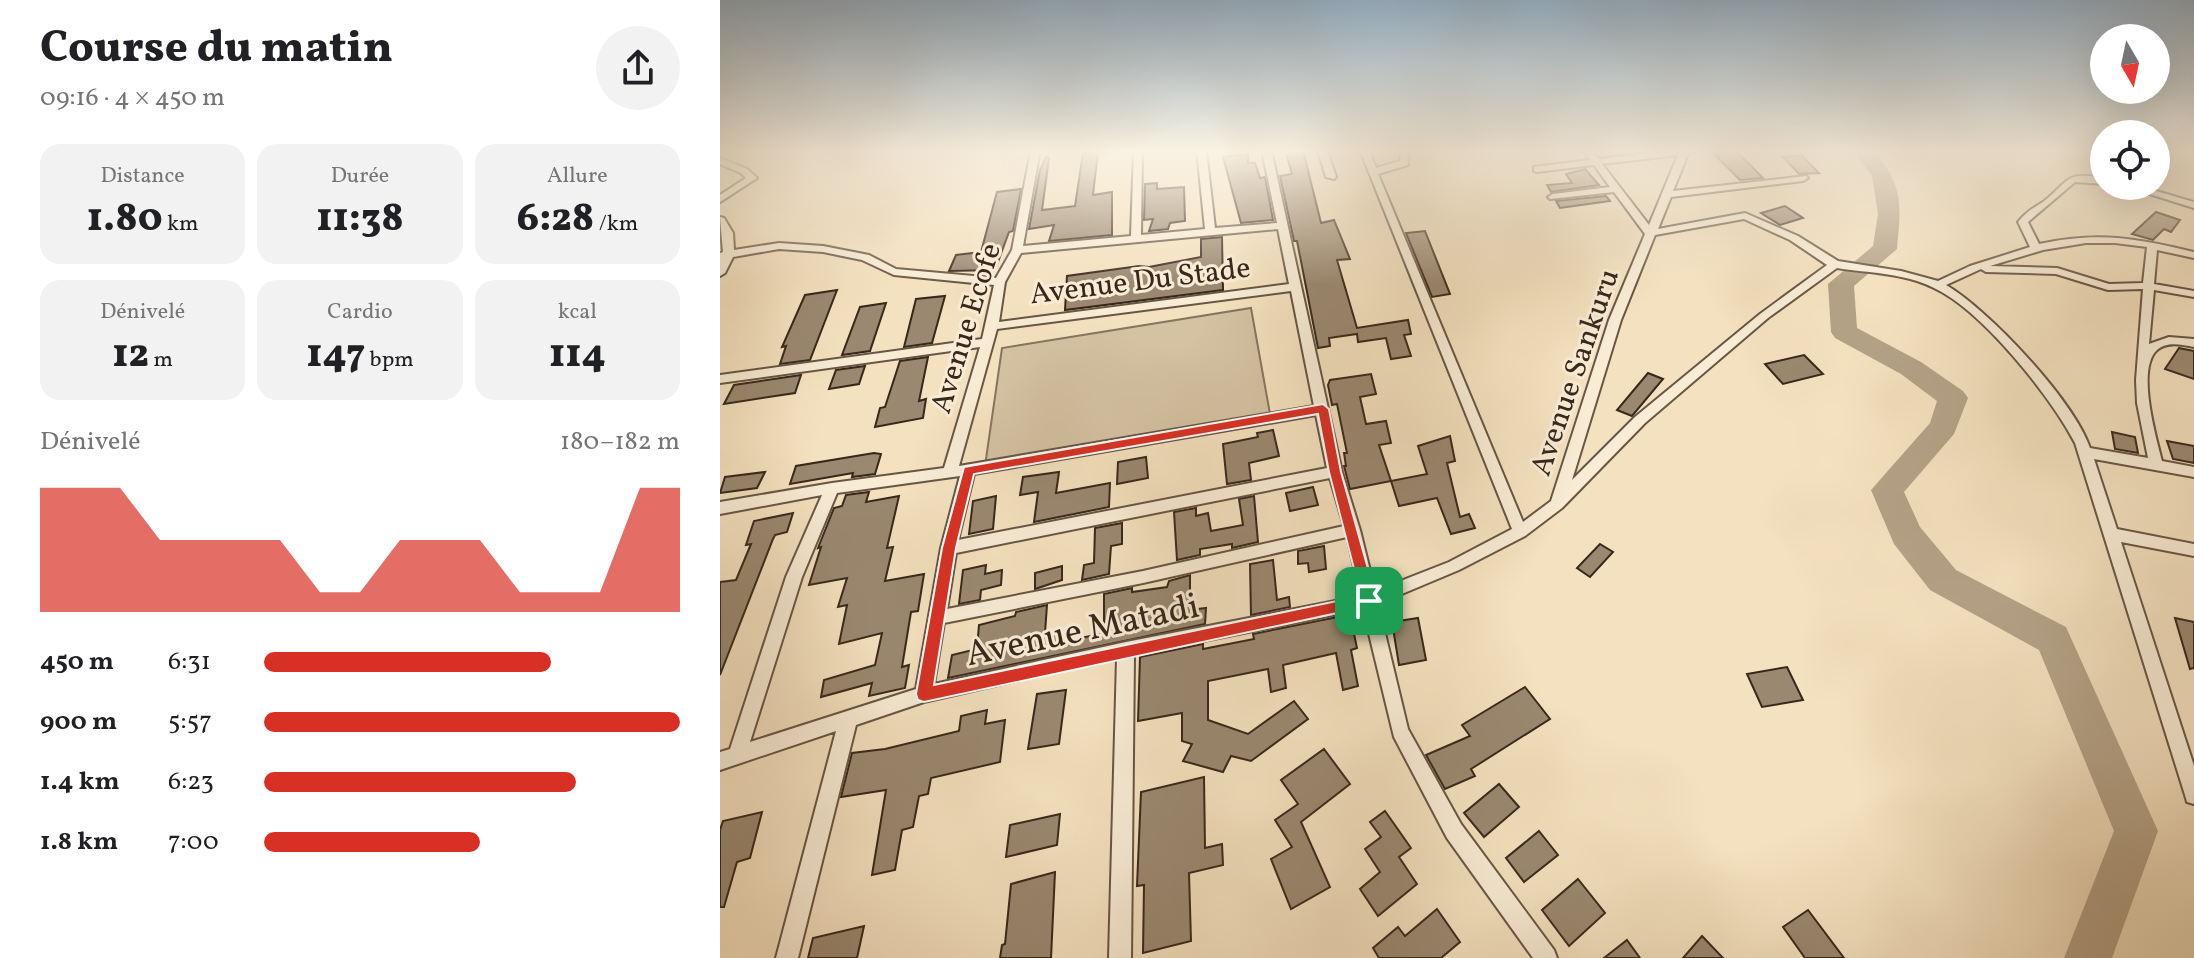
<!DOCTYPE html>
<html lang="fr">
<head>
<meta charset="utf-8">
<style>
	body { margin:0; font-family:Vollkorn,serif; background:#f2f2f2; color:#202124; height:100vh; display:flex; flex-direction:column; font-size:30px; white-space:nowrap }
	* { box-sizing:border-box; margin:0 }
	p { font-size:26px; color:#757577 }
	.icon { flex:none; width:44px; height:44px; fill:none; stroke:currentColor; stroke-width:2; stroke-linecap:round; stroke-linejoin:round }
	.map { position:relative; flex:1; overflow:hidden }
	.panel { display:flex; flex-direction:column; background:#fff; width:720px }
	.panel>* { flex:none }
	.needle { width:52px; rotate:171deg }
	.fabs { position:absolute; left:1370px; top:24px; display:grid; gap:16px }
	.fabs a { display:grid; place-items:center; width:80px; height:80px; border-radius:50%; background:#fff; box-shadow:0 8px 32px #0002; font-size:40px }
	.pin { position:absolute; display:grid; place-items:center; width:68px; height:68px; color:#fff; margin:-34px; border-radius:16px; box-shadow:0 4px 12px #0006 }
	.round { display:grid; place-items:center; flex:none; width:84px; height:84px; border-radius:42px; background:#f2f2f2 }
	.headline { display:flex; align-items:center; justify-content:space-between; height:136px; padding:0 40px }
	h1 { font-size:44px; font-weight:800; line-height:60px }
	.metrics { display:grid; grid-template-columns:repeat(3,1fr); gap:12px; height:136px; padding:8px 40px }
	.metrics div { display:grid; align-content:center; border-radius:20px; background:#f2f2f2; text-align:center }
	.metrics b { font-size:40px; font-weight:800 }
	.metrics small { font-size:22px; font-weight:400 }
	.metrics p { font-size:22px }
	.chart { height:224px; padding:16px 40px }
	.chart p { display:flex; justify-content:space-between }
	.chart svg { width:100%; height:144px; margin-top:8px; fill:#d93025; opacity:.7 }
	ul { padding:0 40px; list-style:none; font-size:26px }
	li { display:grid; grid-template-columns:128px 96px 1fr; align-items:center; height:60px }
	li i { height:20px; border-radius:10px; background:#d93025 }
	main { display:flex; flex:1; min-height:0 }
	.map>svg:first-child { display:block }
</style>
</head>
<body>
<main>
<section class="panel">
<div class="headline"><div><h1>Course du matin</h1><p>09:16 · 4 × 450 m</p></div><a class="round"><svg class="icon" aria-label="share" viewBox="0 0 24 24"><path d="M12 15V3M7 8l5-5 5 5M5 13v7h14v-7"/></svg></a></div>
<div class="metrics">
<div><p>Distance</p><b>1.80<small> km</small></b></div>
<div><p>Durée</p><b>11:38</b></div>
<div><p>Allure</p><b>6:28<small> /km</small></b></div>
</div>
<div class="metrics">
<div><p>Dénivelé</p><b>12<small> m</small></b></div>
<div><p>Cardio</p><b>147<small> bpm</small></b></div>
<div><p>kcal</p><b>114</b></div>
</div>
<div class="chart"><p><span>Dénivelé</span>180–182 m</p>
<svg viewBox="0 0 160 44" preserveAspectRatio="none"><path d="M0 44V6L10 6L20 6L30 22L40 22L50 22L60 22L70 38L80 38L90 22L100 22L110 22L120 38L130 38L140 38L150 6L160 6V44z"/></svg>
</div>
<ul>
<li><b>450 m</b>6:31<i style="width:69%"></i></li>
<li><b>900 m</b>5:57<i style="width:100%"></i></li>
<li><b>1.4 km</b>6:23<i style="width:75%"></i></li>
<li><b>1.8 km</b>7:00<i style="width:52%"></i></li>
</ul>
</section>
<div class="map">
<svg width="1474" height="958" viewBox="0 0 1474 958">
	<rect width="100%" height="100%" fill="#f4e1bf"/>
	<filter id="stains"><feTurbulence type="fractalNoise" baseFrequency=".0025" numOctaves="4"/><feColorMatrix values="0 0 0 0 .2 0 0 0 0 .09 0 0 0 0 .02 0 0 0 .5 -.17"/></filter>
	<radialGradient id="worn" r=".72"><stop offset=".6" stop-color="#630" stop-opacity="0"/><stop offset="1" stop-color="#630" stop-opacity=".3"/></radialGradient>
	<path fill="#d4c2a3" stroke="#86755f" stroke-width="2" d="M531,308L550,414L265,466L282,348Z"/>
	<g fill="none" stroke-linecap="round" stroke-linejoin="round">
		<path fill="#b4a287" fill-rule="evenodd" d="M1132,150H1153C1184,186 1181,204 1177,249L1134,286L1137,328L1201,362L1243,391L1248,398L1234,434L1184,492L1200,527L1236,570L1346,627L1438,831L1392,958H1344L1394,831L1319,650L1210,590L1174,544L1151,490L1210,423L1217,401L1181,374L1115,338L1111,332L1108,284L1153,246L1158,214L1152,176Z"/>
	</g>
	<g fill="#9a8870" stroke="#38281b" stroke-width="2">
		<path d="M565,150H583L601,223L614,220L630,259L617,260L637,328L688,320L691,334L684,335L691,356L671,359L666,338L638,342L637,334L609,338L610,346L598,348L577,241H574L560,176L572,174Z"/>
		<path d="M1015,150L1043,178L1020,180L993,153Z"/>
		<path d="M378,152L373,195L392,192V235L329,241L334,225L309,229L320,170L326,157L329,158L322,210L355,206L363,153Z"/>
		<path d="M528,154V163H535L540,178L545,177L553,220L521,223L503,157Z"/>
		<path d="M1081,155L1099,173L1079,174L1063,157Z"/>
		<path d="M865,169L879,185L831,192L827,185L852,183L846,174Z"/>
		<path d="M437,183V189L464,187L465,221L450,223L448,229L429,231L433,219L424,220L425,184Z"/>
		<path d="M301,189L293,231L289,232L275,270L229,271L236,255L261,252L277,192Z"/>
		<path d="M886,196L890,201L840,208L836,201Z"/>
		<path d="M1065,206L1083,218L1060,225L1041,213Z"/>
		<path d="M1436,212L1460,220L1451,232L1444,229L1433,240L1412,234Z"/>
		<path d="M705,231L730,294L712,297L686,233Z"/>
		<path d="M502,237L503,290L345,310L347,276L419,266L429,267L481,257V239Z"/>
		<path d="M117,290L90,360L60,364L66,346L62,347L85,295Z"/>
		<path d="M225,296L212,343L184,347L196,299Z"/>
		<path d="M166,303L150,351L122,355L140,307Z"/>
		<path d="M1459,348L1474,351V379L1445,369Z"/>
		<path d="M1084,355L1103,374L1063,384L1045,364Z"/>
		<path d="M208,357L199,401L206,399L203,418L155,427L160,408L165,407L180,361Z"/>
		<path d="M145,366L139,384L109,389L116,370Z"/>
		<path d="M928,373L943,379L912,416L897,410Z"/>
		<path d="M651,374L656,394L640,397L646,424L666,421L671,443L659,445L671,481L630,489L624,466H626L624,453H627L617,404L612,405L608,385L610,380Z"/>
		<path d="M81,375L75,393L4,404L14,385Z"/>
		<path d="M553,430L559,456L529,463L531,480L507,484L503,444L538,437L537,433Z"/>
		<path d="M1392,432L1415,437L1418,453L1395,449Z"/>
		<path d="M730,436L735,461L727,463L740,517L749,514L755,528L731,534L717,498L679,506L671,481L707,474L698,446Z"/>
		<path d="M1447,441L1474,446V463L1453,459Z"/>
		<path d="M154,453L161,454L155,474L132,477L133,473L70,484L76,466Z"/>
		<path d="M426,457L428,478L397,484L398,462Z"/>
		<path d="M45,472L37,488L0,493L5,477Z"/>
		<path d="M339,472L336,493L390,483L389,507L314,522L318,492L300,495L303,477Z"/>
		<path d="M593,487L598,505L570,511L566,493Z"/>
		<path d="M149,492L146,502L179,496L167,548L173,547L165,581L204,574L198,611L191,612L182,667L189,665L185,688L149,696L152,683L101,697L104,680L155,665L162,633L119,644L127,605L118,607L127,578L89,585L101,547L98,548L114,508L122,506L126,495Z"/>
		<path d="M276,496L273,529L249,534L253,501Z"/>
		<path d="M534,496L538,542L512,548V544L480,549V555L457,560L454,512L476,508V516L488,513L491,531L523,525L519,499Z"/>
		<path d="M73,513L67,532L55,535L53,539L0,675V582L16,580L31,544L26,545L34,521Z"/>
		<path d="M402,523V544L391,546L389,574L362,580L364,565L374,563L375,528Z"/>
		<path d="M880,544L893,552L870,577L857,568Z"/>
		<path d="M604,546L606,569L589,572L588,563L578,564V551Z"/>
		<path d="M553,560L557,600L569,597L570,607L531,615L530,564Z"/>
		<path d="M266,565L265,574L282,570L281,585L261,590L260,600L239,604L243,570Z"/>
		<path d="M342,566V580L315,589V573Z"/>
		<path d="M470,575V610L486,608L485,624L228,678L232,655L257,649L259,625L295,616L296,612L327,605L325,633L338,630V643L384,633V594L412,588V592L447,587L449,581Z"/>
		<path d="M633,614V618L639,617L642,632L634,634L637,648L631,650L638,686L623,690L616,653L563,665L566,688L551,692L548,669L488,681V720L528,734L574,701L588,719L531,761L511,756L503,772L463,761L472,744L462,741V713L418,721L420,657L483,644V649L534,639L533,634Z"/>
		<path d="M698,618L706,660L679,665L672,622Z"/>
		<path d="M1455,618L1474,622V668L1470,669Z"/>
		<path d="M1067,667L1083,700L1042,707L1027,674Z"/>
		<path d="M805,687L830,719L751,769L755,776L725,789L706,755L750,736L742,725Z"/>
		<path d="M346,690L339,744L308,749L317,694Z"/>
		<path d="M267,710L265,724L285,720L280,762L211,778L208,794L199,796L193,827L182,830L175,870L152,875L166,790L121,797L132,753L165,749L239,731L241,716Z"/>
		<path d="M604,749L630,784L581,822L610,887L571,909L551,859L572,847L555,820L578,804L561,780Z"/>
		<path d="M484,777L485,848L502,844L503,865L469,873L471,941L423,953L424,885L417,886L421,792Z"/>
		<path d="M779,784L799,807L764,837L744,813Z"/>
		<path d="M665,811L691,848L679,857L697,884L658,916L640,889L660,872L645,849L661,837L650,822Z"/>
		<path d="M42,812L30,858L17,862L4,907H0V830L3,821Z"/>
		<path d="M340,814L337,845L286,857L290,825Z"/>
		<path d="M819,831L838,855L804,882L786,858Z"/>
		<path d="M335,872L331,958H280L282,945L285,944L291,884Z"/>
		<path d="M858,879L885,913L849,946L822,910Z"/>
		<path d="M717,909L740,942L721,958H659L653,948L678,927L685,936Z"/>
		<path d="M1088,910L1124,958H1085L1063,927Z"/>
		<path d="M144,926L137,958H88L93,938Z"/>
		<path d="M982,936L1003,958H963Z"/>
		<path d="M907,940L920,958H884Z"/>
	</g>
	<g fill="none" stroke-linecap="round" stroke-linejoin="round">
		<defs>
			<g id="minor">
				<path d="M311,150H320L303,246L411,236L414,150H422L421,235L485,229L477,150H486L495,228L557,223L542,150H551L622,472L640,530L655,591L729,562L792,529L640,150H649L656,168L680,161L681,150H689L688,165L658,174L803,522L831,501L889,320L925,234L894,192L830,199L828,197L833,194L890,187L874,165L817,172L814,171V167L870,160L863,150H872L879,159L953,150H983L968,154L953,191L1086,176L1088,178L1083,181L951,197L938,229L1025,213L1078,236L1118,261L1181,271L1218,281L1250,266L1310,247L1298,222C1305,213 1313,208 1323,202C1350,181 1344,171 1384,178V184L1355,182L1308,222L1319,244C1378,231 1417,238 1474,252V258L1437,250L1434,284L1474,291V297L1434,290L1429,344L1449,337L1474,339V347C1462,345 1447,341 1437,350C1416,369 1436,437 1442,461L1474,467V477L1374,459L1397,529L1474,544V556L1401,542L1474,766V804L1467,802L1465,795L1355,443C1331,397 1262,310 1214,288C1185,273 1148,273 1117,268L1048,318L925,423L842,508L805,536L739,570L658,604L688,729L741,824L834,950L837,958H813L727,838L674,737L643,609L414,655L411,958H389L397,658L204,702L136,725L78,958H56L116,731L0,770V752L10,749L66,577L102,495L0,514V502L112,483L224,468L260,347L0,383V375L262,339L274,285L174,275L142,260L103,252L59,249L13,257L5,273L0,276V253L3,252L0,217L4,218L13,233L14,250L59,243L103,246L149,255L176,269L276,278L292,250ZM958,155L929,225L882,164ZM1024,219L1070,240L1107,265L1040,314L915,417L852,480L901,320L935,235ZM558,229L569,284L279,322L285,282L301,253ZM1366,243H1395L1427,247L1423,283L1389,284L1337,268L1270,266L1323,250ZM1261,269L1266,272L1336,274L1388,290L1423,289L1416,380L1417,403L1428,458L1370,448C1353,400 1270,311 1226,285ZM571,291L594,406L239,466L277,329ZM596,415L607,468L238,540L254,474ZM240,476L221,548L196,689L30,742L82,577L117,493ZM610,478L624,526L423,571L227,609L236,553ZM627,537L641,596L406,642L214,684L224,623L423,583Z"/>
				<path d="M598,150H607L616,177L614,179L606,177Z"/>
				<path d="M0,158L27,169L37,178L0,202V195L26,178L21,173L0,164Z"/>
				<path d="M1404,186H1419L1474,202V208Z"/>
			</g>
		</defs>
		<use href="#minor" stroke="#675644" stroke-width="4"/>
		<use href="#minor" fill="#f8ecd5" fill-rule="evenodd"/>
	</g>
	<linearGradient id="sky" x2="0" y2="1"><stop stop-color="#93adc1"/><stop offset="0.53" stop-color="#faf2e2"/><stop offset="1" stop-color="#faf2e2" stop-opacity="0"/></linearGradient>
	<rect width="1474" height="285" fill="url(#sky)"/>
	<path fill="#d93025" stroke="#fff" stroke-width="2" fill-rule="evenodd" d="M603,404L609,409L621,472L657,601L654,605L204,702L198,700L196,694L222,548L244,467ZM598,414L609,472L641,596L214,685L236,548L254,474Z"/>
	<g text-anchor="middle" stroke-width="6" stroke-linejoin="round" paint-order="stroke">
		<g font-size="30" fill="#38281b" stroke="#f8ecd5">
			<text transform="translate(420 280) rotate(-7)" y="10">Avenue Du Stade</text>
			<text transform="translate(245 328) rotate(-73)" y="10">Avenue Ecofe</text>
			<text transform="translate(854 372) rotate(-71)" y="10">Avenue Sankuru</text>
		</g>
		<g font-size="36" fill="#38281b" stroke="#f8ecd5">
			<text transform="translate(362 628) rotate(-12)" y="13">Avenue Matadi</text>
		</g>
	</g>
	<rect width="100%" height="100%" filter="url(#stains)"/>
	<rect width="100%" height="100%" fill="url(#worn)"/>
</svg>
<div class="fabs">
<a><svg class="needle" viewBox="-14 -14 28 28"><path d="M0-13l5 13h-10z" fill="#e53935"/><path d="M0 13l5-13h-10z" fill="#757577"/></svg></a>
<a><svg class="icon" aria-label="locate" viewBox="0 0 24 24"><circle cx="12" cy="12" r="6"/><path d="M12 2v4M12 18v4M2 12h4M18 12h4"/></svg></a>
</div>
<div class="pin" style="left:649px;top:601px;background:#1e9e55"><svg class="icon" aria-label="arrive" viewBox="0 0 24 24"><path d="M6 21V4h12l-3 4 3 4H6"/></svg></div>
</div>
</main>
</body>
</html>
